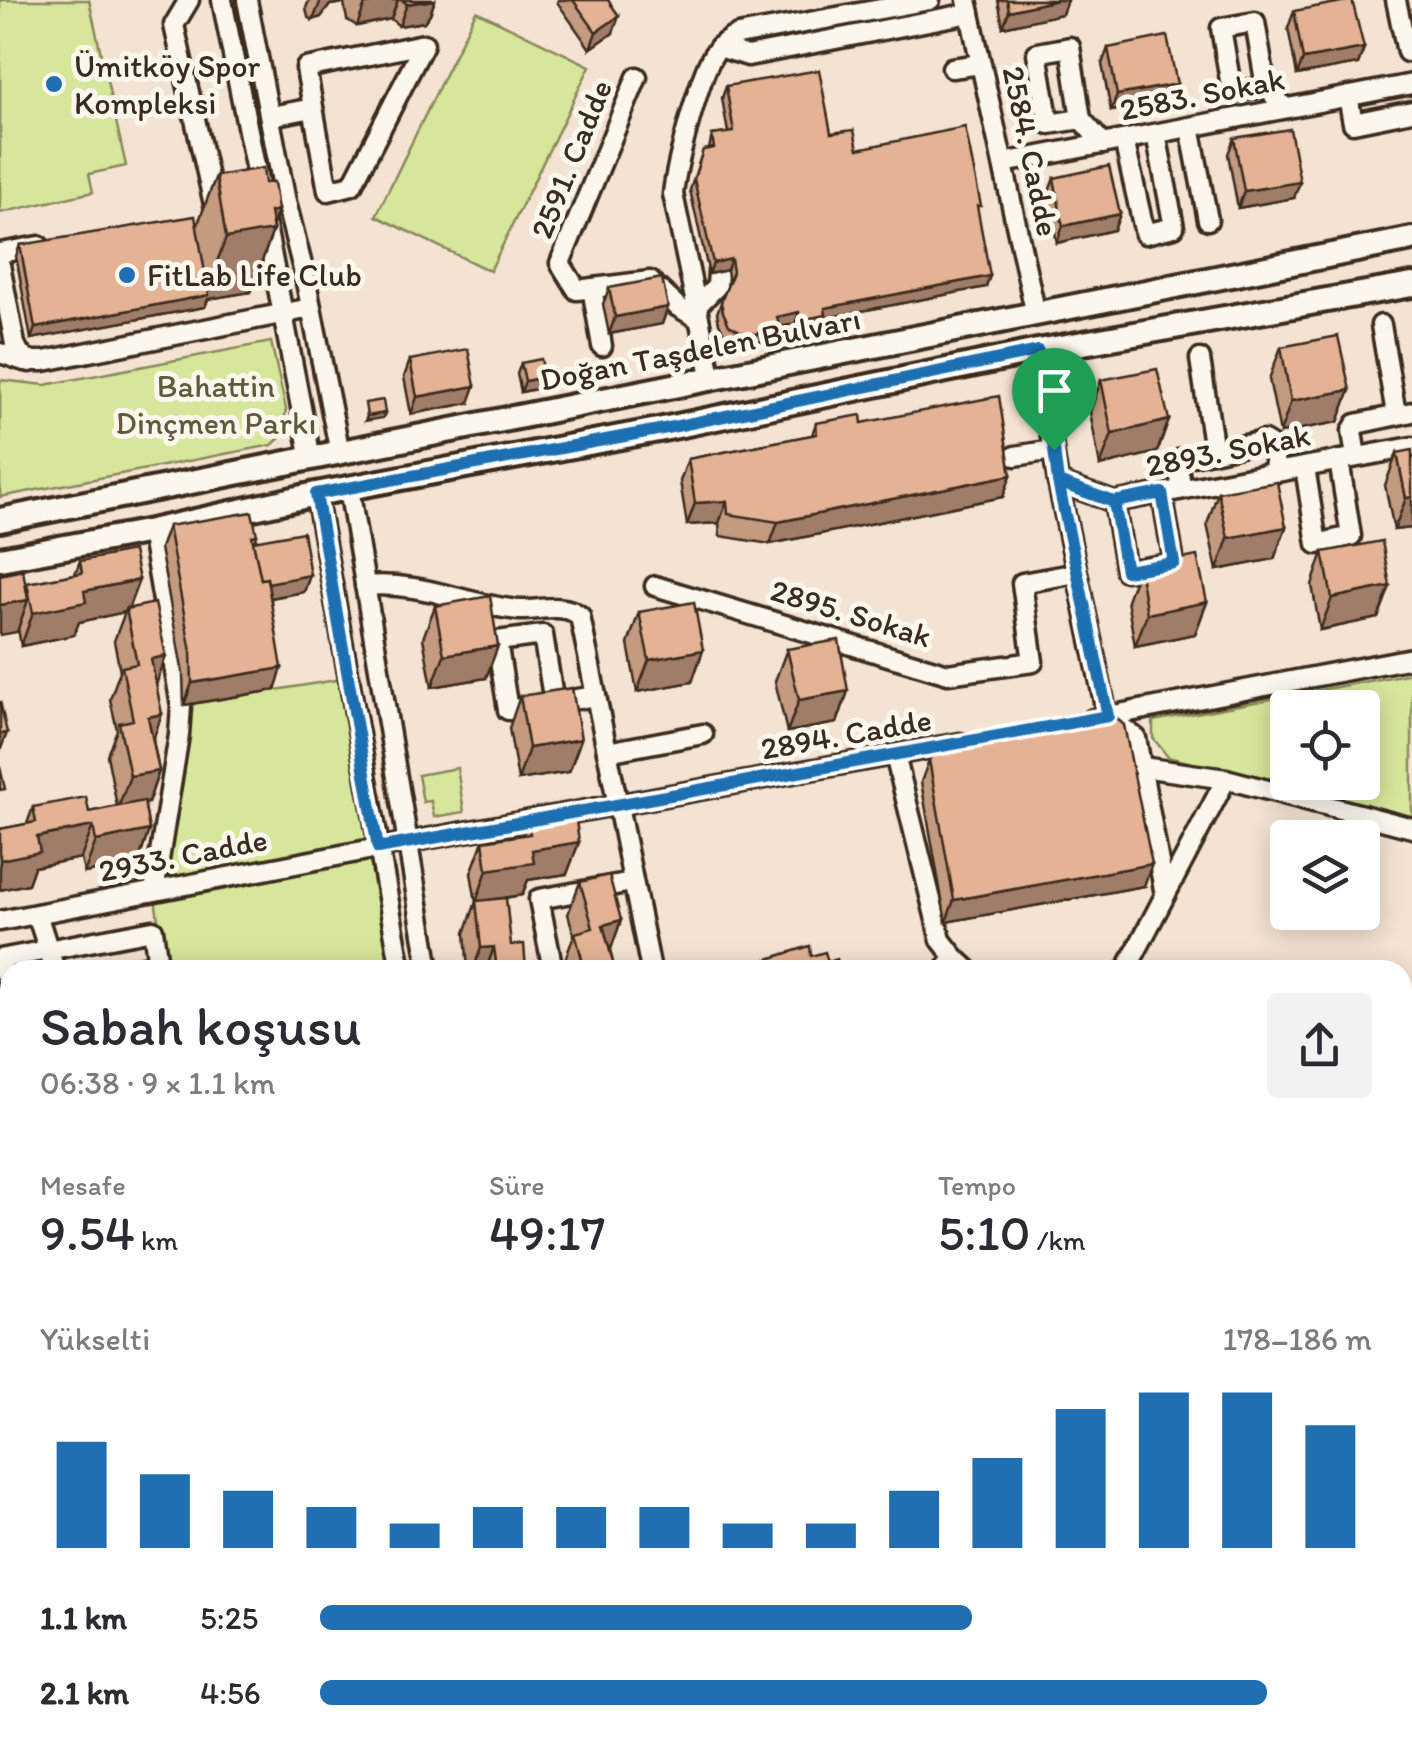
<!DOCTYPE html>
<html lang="tr">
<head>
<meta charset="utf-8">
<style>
	body { margin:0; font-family:Itim,sans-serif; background:#f2f2f3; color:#2b2b33; height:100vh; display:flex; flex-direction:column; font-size:38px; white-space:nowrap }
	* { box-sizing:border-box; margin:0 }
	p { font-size:32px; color:#7c7c81 }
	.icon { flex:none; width:55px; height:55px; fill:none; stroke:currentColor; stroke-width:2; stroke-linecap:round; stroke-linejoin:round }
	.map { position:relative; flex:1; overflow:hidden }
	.side { position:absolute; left:0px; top:960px; width:1412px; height:792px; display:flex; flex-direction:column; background:#fff; border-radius:30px 30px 0 0; box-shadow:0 5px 25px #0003 }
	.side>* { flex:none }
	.fabs { position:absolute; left:1270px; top:690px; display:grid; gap:20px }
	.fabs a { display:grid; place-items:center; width:110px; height:110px; border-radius:10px; background:#fff; box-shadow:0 5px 25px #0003; font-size:50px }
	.pin { position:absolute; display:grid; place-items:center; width:85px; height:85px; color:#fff; margin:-102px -42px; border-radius:50% 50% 50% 0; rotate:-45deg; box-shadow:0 0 10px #0007 }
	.pin .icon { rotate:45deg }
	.round { display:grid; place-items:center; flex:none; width:105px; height:105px; border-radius:10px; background:#f2f2f3 }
	.headline { display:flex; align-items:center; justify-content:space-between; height:170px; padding:0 40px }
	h1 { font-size:55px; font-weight:600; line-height:75px }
	.stats { display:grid; grid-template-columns:repeat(3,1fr); gap:15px; height:170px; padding:10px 40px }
	.stats div { display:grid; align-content:center }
	.stats b { font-size:50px; font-weight:600 }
	.stats small { font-size:28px; font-weight:400 }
	.stats p { font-size:28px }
	.chart { height:280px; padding:20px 40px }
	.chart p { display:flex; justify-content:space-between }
	.chart svg { width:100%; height:180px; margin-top:10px; stroke:#1f6fb2; stroke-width:6 }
	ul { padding:0 40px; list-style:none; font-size:32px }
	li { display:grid; grid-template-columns:160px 120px 1fr; align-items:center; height:75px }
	li i { height:25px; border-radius:12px; background:#1f6fb2 }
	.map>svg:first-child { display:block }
</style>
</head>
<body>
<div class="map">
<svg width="1412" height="1752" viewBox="0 0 1412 1752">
	<rect width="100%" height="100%" fill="#f4e3d2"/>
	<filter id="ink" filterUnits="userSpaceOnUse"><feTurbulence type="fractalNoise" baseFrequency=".01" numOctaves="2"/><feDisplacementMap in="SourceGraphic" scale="20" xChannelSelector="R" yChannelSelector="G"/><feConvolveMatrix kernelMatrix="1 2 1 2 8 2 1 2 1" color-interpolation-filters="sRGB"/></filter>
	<g filter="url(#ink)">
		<g fill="#d6e69a" stroke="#88885c" stroke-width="2.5" fill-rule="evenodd">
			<path d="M0,0H89L126,166L89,174L93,192L0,213Z"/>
			<path d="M476,11L590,66L490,271L376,216Z"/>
			<path d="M271,342L286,409L282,436L272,445L0,497V380L45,385Z"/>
			<path d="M1412,673V818L1168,757L1153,738V721ZM1288,708H1362V782H1288Z"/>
			<path d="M348,678L401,970H165L154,891L181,706Z"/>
			<path d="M457,768L464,812L434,817L431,801L423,802L418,775Z"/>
		</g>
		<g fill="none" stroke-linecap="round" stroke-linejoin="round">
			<defs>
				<g id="minor">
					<path d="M189,0L174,25L215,209"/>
					<path d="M222,0L260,191"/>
					<path d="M247,0L286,202L305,277L340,453"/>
					<path d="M967,0L1036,315"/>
					<path d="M1396,0L1407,52"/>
					<path d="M424,44L352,185L328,191L306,68Z"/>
					<path d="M719,47L748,56L970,13"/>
					<path d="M952,68L981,64"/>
					<path d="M637,77L560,263L577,290L650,281L678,307L699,319"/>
					<path d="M1266,87L1232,92L1221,28L1255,22L1266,87L1285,108"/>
					<path d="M1348,96L1353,123L1412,111"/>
					<path d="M271,116L313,108"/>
					<path d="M1081,119L1049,124L1037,53L1070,47L1081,119L1103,144"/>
					<path d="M1190,127L1208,220"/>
					<path d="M1124,140L1145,234L1174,227L1156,134"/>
					<path d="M1003,163L1412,84"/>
					<path d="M265,221L311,459"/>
					<path d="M0,253L39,246"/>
					<path d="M0,265L15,344L20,354L30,362"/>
					<path d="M592,288L602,346"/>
					<path d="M696,307L717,286L718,272"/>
					<path d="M1381,325L1396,414"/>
					<path d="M1038,351L1058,482L1107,716L1136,738L1165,895"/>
					<path d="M0,353L24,361H44L311,308"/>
					<path d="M1200,359L1214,451"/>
					<path d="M712,380L673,194C676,165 699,78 713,55C720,45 727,39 738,35L930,0"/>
					<path d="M1015,456L1053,450"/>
					<path d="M1356,457L1352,431L1356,424L1412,412"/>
					<path d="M1305,467L1317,544L1351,536L1339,460"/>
					<path d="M1058,482L1114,502L1412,447"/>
					<path d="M349,488L429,970"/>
					<path d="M1182,489L1178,467L1183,458L1264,441L1272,446L1276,472"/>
					<path d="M316,494L401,970"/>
					<path d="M1114,502L1126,571L1174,563L1162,493"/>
					<path d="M151,531L181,706L179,735L154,891"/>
					<path d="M365,586C424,581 465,605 519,610C539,611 564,602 580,616L651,970"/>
					<path d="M655,586L948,674L1033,662L1022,583L1077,573"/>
					<path d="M554,703L543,635L497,641L508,710L596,696"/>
					<path d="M1093,719L1412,658"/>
					<path d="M607,752L703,734"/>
					<path d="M895,755L941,940L955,958"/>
					<path d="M1142,767L1226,779"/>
					<path d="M37,914L55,970"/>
					<path d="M0,921L409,842L960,743"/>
					<path d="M0,959L153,930L158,964L130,970"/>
					<path d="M0,964L10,985"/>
					<path d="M553,970L539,899L632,882"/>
					<path d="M945,970L955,958L968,970"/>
					<path d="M1126,970L1226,779L1412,828"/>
					<path d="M1402,1216L1412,1221"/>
					<path d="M1402,1311L1412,1293"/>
					<path d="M0,1318L10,1314"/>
					<path d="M1402,1320L1412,1361"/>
					<path d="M0,1345L10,1341"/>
					<path d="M1402,1555L1412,1546"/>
					<path d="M0,1665L10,1670"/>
					<path d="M1402,1731L1412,1729"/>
					<path d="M171,1742L193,1752"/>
					<path d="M1284,1742L1291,1752"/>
					<path d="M50,1752L53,1742"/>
					<path d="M344,1752L348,1742"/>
					<path d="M666,1752L688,1742"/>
					<path d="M947,1752L959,1742"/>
					<path d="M1164,1752L1176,1742"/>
				</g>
				<g id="major">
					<path d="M0,520L1412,239"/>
					<path d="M0,559L151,531L316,494L658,430L1038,351L1412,285"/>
					<path d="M1402,1054L1412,1036"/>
					<path d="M1402,1111L1412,1093"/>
					<path d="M755,1752L764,1742"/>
					<path d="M794,1752L804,1742"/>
				</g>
			</defs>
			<use href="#minor" stroke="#3b2a1e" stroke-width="25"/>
			<use href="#major" stroke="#3b2a1e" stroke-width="30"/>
			<use href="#minor" stroke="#fbf7ec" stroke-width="18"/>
			<use href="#major" stroke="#fbf7ec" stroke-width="22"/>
		</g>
		<g fill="#c49a80" stroke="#3b2a1e" stroke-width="2.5">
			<path d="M309,0H435L430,14L424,22L399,26L391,19L357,26L347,20L344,3L330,5L321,17L313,20L308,17L306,8Z"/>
			<path d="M558,0H608L613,33L590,49L557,2Z"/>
			<path d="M998,0H1067L1062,14L1003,27Z"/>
			<path d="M1294,11L1364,48L1358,64L1297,75L1288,28Z"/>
			<path d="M1108,48L1171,100L1111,111L1102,64Z"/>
			<path d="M726,86L831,133L978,214L986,287L825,318L822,326L796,331L795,324L778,327L775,337L752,345L738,343L725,336L719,323L717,313L729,282L727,270L709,274L690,190L703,150L709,149L712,135L728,133L722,98Z"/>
			<path d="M1234,138L1294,198L1238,208L1228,154Z"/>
			<path d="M216,176L273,226V230L251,292L208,299L205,307L31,339L16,256L20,245L197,226Z"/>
			<path d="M1054,178L1120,214L1114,230L1057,243L1048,194Z"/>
			<path d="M609,288L668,307L662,324L609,334L603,304Z"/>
			<path d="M1281,347L1350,390L1338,422L1280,433L1269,379Z"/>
			<path d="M410,360L469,403L411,414L404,377Z"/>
			<path d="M521,363L545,377L541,388L521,392L517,374Z"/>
			<path d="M1101,380L1169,420L1157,452L1100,466L1090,412Z"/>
			<path d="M816,423H862L1011,475L1003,497L770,544L720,536L719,523L687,525L680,481L688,459L812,435Z"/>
			<path d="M1397,453L1412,528L1394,530L1385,485Z"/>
			<path d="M1218,492L1286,527L1274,559L1217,570L1207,524Z"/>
			<path d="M168,526L257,535L256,540L310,575L304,592L271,598L275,690L184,705L183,674L160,548Z"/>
			<path d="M1323,552L1390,586L1378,618L1320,630L1312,585Z"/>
			<path d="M80,561L128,608L156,685L153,740L159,771L148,803H144L149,830L138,863L84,873L81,858L34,867L28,884L0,890V829L27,824L33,807L89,812L117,806L107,755L117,730L110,699L120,671L114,641L125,612L79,622L74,635L21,646L18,628L17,632L27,583L75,574Z"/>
			<path d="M1139,568L1207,602L1195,634L1135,646L1127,600Z"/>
			<path d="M435,606L486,678L432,687L423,638Z"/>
			<path d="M639,612L703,650L692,682L637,692L628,644Z"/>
			<path d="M787,649L848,691L837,723L787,732L775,681Z"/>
			<path d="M520,696L581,739L569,772L518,780L509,728Z"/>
			<path d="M929,760L1144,886L946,922L921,782Z"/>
			<path d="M528,820L579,842L567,874L528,880L522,895L499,899L511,945L526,970H468L465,933L476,902L471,873L483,841L523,835Z"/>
			<path d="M580,882L621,920L610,951L615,970H564L563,965L574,935L568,914Z"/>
			<path d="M406,1742H444L434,1752H416Z"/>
			<path d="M507,1742H597L587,1752H502Z"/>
		</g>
		<g fill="#a07d68" stroke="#3b2a1e" stroke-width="2.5">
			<path d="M321,0H345L344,3L330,5L321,17L313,20Z"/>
			<path d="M386,0H398L391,19L357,26L365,4Z"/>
			<path d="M435,0L430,14L424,22L399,26L407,4Z"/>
			<path d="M1057,0H1067L1062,14L1003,27L1009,11Z"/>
			<path d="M619,16L613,33L590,49L596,32Z"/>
			<path d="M1364,48L1358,64L1297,75L1303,59Z"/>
			<path d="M1177,84L1171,100L1111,111L1117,95Z"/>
			<path d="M1300,182L1294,198L1238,208L1244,191Z"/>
			<path d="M278,210L271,231L273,230L251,292L208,299L205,307L31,339L35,328L204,296L226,238L270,212Z"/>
			<path d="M1120,214L1114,230L1057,243L1063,226Z"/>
			<path d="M731,259L727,270L709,274L713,263Z"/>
			<path d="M990,276L986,287L825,318L822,326L796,331L800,320L825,308Z"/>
			<path d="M668,307L662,324L609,334L615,317Z"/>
			<path d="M799,312L795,324L778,327L775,337L752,345L756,334L777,317Z"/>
			<path d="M545,377L541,388L521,392L525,381Z"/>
			<path d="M475,386L469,403L411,414L417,397Z"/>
			<path d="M1350,390L1338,422L1280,433L1291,401Z"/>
			<path d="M385,413L383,418L365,421L367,416Z"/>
			<path d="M1169,420L1157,452L1100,466L1112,434Z"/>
			<path d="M1011,475L1003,497L770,544L778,522Z"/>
			<path d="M1412,497V528L1394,530L1406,498Z"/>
			<path d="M727,501L719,523L687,525L695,503Z"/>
			<path d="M1286,527L1274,559L1217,570L1228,538Z"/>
			<path d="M310,575L304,592L253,601L259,584Z"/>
			<path d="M139,580L127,612L126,609L125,612L79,622L74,635L21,646L33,613L84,591Z"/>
			<path d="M1390,586L1378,618L1320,630L1332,598Z"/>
			<path d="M28,600L17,632L0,635V605Z"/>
			<path d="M1207,602L1195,634L1135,646L1147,614Z"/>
			<path d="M498,646L486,678L432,687L444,655Z"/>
			<path d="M703,650L692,682L637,692L649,660Z"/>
			<path d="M166,656L155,688L151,659Z"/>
			<path d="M282,668L275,690L184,705L192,683Z"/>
			<path d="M848,691L837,723L787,732L799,700Z"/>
			<path d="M162,714L151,746L148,717Z"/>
			<path d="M7,733L0,751V734Z"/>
			<path d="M581,739L569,772L518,780L529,748Z"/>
			<path d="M159,771L148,803L118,808L130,776Z"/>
			<path d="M93,826L81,858L34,867L28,884L0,890V860L37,837Z"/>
			<path d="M149,830L138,863L84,873L96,841Z"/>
			<path d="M579,842L567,874L528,880L522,895L476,902L487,870L532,850Z"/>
			<path d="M1152,864L1144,886L946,922L954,900Z"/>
			<path d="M621,920L610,952L603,925Z"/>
			<path d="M494,947L486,970H473L481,948Z"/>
			<path d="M10,1122V1140L0,1145V1127Z"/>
			<path d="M10,1238V1252L0,1257V1248L2,1242Z"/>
			<path d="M432,1742H444L434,1752H428Z"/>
			<path d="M549,1742H556L553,1752H539Z"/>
			<path d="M576,1742H597L587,1752H571Z"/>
		</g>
		<g fill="#e4b395" stroke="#3b2a1e" stroke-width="2.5">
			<path d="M358,0H386L365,4Z"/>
			<path d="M402,0H432L407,4Z"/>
			<path d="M573,0H608L619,16L596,32Z"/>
			<path d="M1007,0H1057L1009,11Z"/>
			<path d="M1352,0L1364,48L1303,59L1294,11Z"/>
			<path d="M1167,36L1177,84L1117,95L1108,48Z"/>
			<path d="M819,70L831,133L854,130L858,149L965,127L981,206H977L990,276L825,308L826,315L800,320L799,312L777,317L779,326L756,334L742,332L729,325L723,312L721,302L733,272L731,259L713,263L694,179L703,150L714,148L712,135L734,132L726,86Z"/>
			<path d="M1290,129L1300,182L1244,191L1234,138Z"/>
			<path d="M1109,166L1120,214L1063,226L1054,178Z"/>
			<path d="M263,168L265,183L274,182L278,210L270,212L273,230L226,238L216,176Z"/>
			<path d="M195,216L209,295L35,328L20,245Z"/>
			<path d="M662,278L668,307L615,317L609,288Z"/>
			<path d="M1338,336L1350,390L1291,401L1281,347Z"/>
			<path d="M468,349L475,386L417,397L410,360Z"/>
			<path d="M541,359L545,377L525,381L521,363Z"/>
			<path d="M1157,369L1169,420L1112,434L1101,380Z"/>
			<path d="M999,396L1011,475L778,522L728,514L727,501L695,503L688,459L817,434L816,423L861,415L862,423Z"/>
			<path d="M383,400L385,413L367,416L365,403Z"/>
			<path d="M1412,450V497L1406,498L1397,453Z"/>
			<path d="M1277,482L1286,527L1228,538L1218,492Z"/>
			<path d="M252,512L257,535L252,536L261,579L267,578L282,668L192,683L191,652L168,526Z"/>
			<path d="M303,532L310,575L268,583L267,578L261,579L253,541Z"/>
			<path d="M1382,541L1390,586L1332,598L1323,552Z"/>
			<path d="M133,551L139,580L84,591L86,602L33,613L27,583L82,573L80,561Z"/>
			<path d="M1197,556L1207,602L1147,614L1139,568Z"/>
			<path d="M23,570L28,600L0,605V575Z"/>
			<path d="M490,596L498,646L444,655L435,606Z"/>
			<path d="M694,602L703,650L649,660L639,612Z"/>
			<path d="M155,603L166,656L151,659L162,714L148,717L159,771L130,776L119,723L133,720L122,667L137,664L126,609Z"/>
			<path d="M839,640L848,691L799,700L787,649Z"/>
			<path d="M572,688L581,739L529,748L520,696Z"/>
			<path d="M0,701L7,733L0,734Z"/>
			<path d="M1105,708L1124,725L1152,864L954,900L929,760L945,740Z"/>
			<path d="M0,767L5,789L0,790Z"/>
			<path d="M86,797L89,812L144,801L149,830L96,841L93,826L37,837L40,852L0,860V829L36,822L33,807Z"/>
			<path d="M575,813L579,842L532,850L534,863L487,870L483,841L530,834L528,820Z"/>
			<path d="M609,875L621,920L603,925L615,970H585L575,933L593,928L580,882Z"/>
			<path d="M506,898L511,945L524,944L526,970H497L494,947L481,948L476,901Z"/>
			<path d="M810,946L811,956L825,952L828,962L837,959L841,970H733Z"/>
			<path d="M10,1046V1122L0,1127V1051Z"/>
			<path d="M0,1167L10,1189V1238L2,1242L0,1237Z"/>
			<path d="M507,1742H549L539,1752H511L504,1746Z"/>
		</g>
	</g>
	<g fill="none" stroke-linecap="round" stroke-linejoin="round" filter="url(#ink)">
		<defs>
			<path id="route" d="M1054,450L1038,351L658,430L316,494L378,848L1108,716L1058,482L1114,502L1126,571L1174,563L1162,493L1114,502L1058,482L1054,450"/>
		</defs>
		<use href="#route" stroke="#fff" stroke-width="20"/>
		<use href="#route" stroke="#1f6fb2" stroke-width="12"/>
	</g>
	<g fill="#1f6fb2" stroke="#fbf7ec" stroke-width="4">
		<circle cx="54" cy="84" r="10"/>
		<circle cx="127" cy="275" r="10"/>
	</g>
	<g text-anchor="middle" stroke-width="10" stroke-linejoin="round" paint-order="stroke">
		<g font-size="32" fill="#3b2a1e" stroke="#fbf7ec" text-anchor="start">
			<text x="74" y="77">Ümitköy Spor<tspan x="74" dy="37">Kompleksi</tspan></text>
			<text x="147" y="286">FitLab Life Club</text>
		</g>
		<g font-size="32" fill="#3b2a1e" stroke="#fbf7ec">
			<text transform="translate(1202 94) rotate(-11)" y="11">2583. Sokak</text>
			<text transform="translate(1031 151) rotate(78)" y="11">2584. Cadde</text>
			<text transform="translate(571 159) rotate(-68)" y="11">2591. Cadde</text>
			<text transform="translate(700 349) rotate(-11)" y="11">Doğan Taşdelen Bulvarı</text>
			<text transform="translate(1228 450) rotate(-11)" y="11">2893. Sokak</text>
			<text transform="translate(851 613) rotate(17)" y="11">2895. Sokak</text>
			<text transform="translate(846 734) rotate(-10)" y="11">2894. Cadde</text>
			<text transform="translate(183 855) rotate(-11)" y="11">2933. Cadde</text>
		</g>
		<g font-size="32" fill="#62593d" stroke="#fbf7ec">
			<text x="216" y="397">Bahattin<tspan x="216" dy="37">Dinçmen Parkı</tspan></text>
		</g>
	</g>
</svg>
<div class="fabs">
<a><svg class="icon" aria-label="locate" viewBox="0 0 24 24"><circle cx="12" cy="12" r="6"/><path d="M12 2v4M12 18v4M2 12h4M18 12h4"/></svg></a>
<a><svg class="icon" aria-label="layers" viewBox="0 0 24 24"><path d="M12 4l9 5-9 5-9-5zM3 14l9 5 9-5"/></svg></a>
</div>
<div class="pin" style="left:1054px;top:450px;background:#1e9e55"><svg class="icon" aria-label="arrive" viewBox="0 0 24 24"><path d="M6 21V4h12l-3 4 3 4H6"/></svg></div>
<section class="side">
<div class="headline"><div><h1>Sabah koşusu</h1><p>06:38 · 9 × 1.1 km</p></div><a class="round"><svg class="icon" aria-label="share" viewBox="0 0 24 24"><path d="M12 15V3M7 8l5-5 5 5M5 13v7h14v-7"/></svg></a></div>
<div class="stats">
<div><p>Mesafe</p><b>9.54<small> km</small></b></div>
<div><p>Süre</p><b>49:17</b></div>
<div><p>Tempo</p><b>5:10<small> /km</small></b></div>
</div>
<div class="chart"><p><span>Yükselti</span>178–186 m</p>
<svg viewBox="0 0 160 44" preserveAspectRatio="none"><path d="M5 44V18M15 44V26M25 44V30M35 44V34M45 44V38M55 44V34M65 44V34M75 44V34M85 44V38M95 44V38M105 44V30M115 44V22M125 44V10M135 44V6M145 44V6M155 44V14"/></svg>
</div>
<ul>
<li><b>1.1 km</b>5:25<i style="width:62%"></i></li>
<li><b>2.1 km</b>4:56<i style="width:90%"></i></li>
</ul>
</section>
</div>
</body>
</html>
